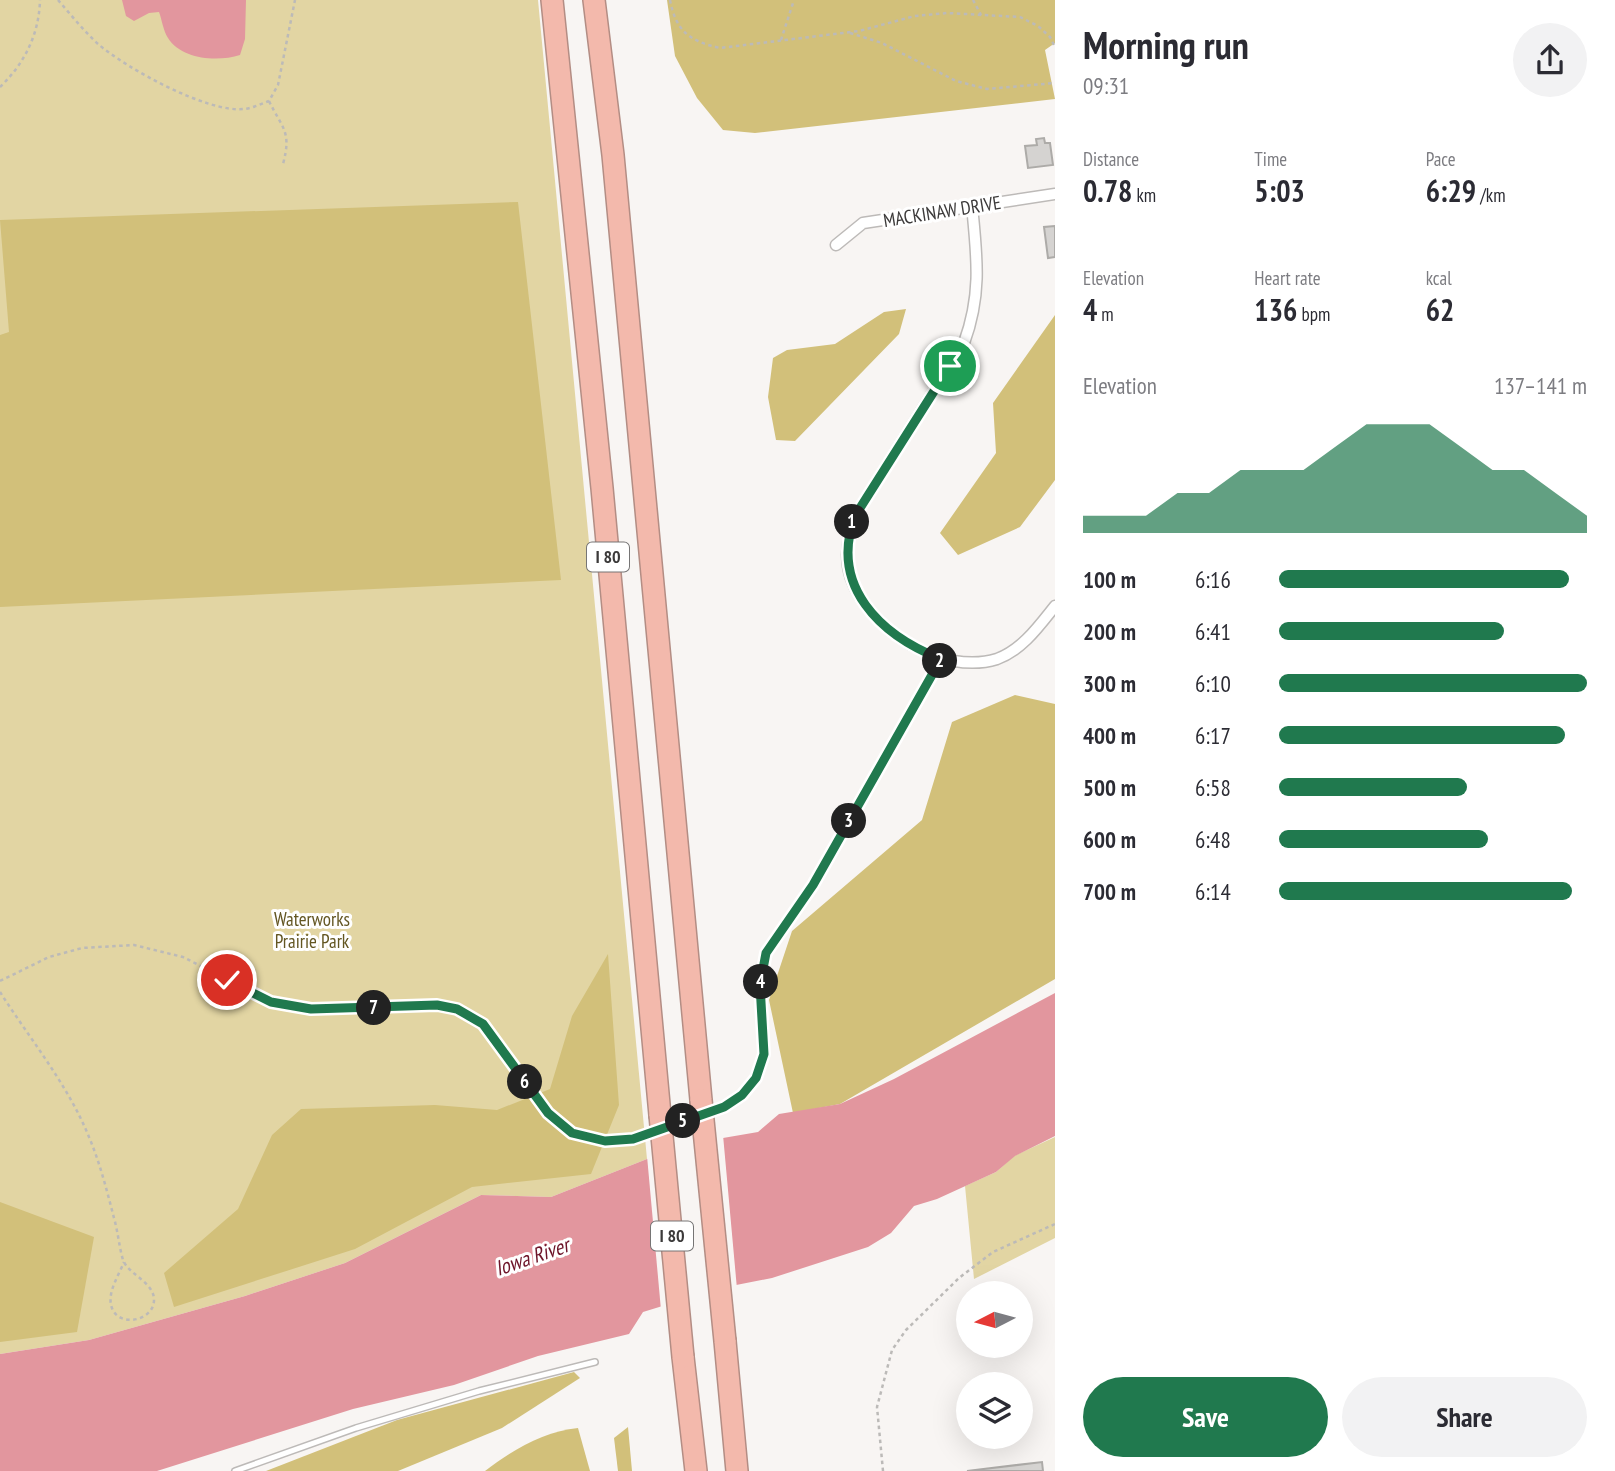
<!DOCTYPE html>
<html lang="en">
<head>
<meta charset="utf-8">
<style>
	body { margin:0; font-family:"PT Sans Narrow",sans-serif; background:#f2f2f3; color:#2b2b33; height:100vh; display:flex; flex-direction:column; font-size:26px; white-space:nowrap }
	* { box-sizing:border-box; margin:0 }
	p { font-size:23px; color:#7c7c81 }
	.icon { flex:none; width:38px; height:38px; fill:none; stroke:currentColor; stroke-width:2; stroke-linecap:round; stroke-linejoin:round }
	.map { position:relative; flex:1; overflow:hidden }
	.panel { display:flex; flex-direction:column; background:#fff; width:560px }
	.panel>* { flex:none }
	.needle { width:46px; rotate:264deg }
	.controls { position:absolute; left:956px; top:1281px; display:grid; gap:14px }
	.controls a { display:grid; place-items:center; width:77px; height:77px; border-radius:50%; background:#fff; box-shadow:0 7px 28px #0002; font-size:35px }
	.pin { position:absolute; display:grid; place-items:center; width:60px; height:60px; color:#fff; margin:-30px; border:4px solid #fff; border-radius:50%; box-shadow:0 2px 7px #0007 }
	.km { position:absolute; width:35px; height:35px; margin:-18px; border-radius:50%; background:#222; color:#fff; font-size:19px; line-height:35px; text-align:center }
	.round { display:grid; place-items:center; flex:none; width:74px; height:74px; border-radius:37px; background:#f2f2f3 }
	.headline { display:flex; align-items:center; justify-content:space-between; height:119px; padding:0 28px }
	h1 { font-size:38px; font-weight:700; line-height:52px }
	.stats { display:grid; grid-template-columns:repeat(3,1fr); gap:10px; height:119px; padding:7px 28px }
	.stats div { display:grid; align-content:center }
	.stats b { font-size:30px; font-weight:700 }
	.stats small { font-size:19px; font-weight:400 }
	.stats p { font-size:19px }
	.chart { height:196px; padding:14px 28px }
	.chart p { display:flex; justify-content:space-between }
	.chart svg { width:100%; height:126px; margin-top:7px; fill:#20794e; opacity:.7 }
	.cta { display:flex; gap:14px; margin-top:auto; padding:14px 28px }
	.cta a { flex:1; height:80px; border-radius:42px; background:#20794e; color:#fff; font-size:28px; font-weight:700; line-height:80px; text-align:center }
	.cta a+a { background:#f2f2f3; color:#2b2b33 }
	ul { padding:0 28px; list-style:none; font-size:23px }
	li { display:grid; grid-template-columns:112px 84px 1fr; align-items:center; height:52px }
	li i { height:18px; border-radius:9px; background:#20794e }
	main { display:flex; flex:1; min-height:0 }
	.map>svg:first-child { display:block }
</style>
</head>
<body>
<main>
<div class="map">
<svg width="1055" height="1471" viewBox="0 0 1055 1471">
	<rect width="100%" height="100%" fill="#f8f5f3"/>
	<g fill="#e2d5a3">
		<path d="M0,0H538L647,1159L551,1197L481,1195L345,1263L245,1296L89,1340L0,1354Z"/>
		<path d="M1055,1137V1238L974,1279L965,1186L996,1172L1014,1156Z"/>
	</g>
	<g fill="#d2c07a">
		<path d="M667,0H1055V43L1045,50L1055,99L755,133L723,130L697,98L675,56Z"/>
		<path d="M518,202L561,580L0,607V335L9,332L0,220Z"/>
		<path d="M906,309L899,334L795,441L776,440L768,397L773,358L787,350L835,344L884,312Z"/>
		<path d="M1055,315V480L1020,527L958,555L940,533L996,453L993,403Z"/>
		<path d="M1015,695L1055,704V979L840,1104L793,1113L769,1000L792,931L922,820L952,722Z"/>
		<path d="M608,954L619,1105L591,1174L472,1187L355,1249L174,1307L164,1273L238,1209L272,1135L301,1109L435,1105L497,1110L550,1089L572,1016Z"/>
		<path d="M0,1202L94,1237L77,1332L0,1342Z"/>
		<path d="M574,1372L580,1378L502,1428L398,1471H266L397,1420Z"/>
		<path d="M628,1427L632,1471H618L614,1438Z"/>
		<path d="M578,1428L590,1471H485C512,1450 545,1431 578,1428Z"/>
	</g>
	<g fill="#e2969e">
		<path d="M122,0H246L245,39L240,55C218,62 182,60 168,38C163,30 162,20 159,12L149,13L134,21L126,16Z"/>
		<path d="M1055,993V1136L1015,1156L996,1172L937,1199L914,1206L891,1233L868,1247L772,1278L721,1288L643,1312L629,1334L538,1356L454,1385L353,1409L157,1471H0V1354L89,1340L245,1296L345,1263L481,1195L551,1197L647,1159L723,1138L758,1132L779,1114L840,1104L894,1079Z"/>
	</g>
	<path fill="#f8f5f3" d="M723,1135L737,1289L661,1310L647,1156Z"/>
	<g fill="#d5d3d1" stroke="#adaba8" stroke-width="2">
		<path d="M1044,138L1045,143H1050L1053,165L1028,168L1025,146L1037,145L1036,139Z"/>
		<path d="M1055,226V257L1048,258L1044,227Z"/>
		<path d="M1042,1462L1043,1471H967Z"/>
	</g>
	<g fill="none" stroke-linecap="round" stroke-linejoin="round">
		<defs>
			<path id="lane" d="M235,1471L356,1428L479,1391L595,1362"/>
			<g id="street">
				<path d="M972,206C977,257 982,294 964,343L855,516C848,535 844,558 851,578C869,630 942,676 997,659C1022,650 1039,626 1055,606"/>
				<path d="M836,245L863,223L1055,194"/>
			</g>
			<g id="highway">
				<path d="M552,0L602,488L660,1115"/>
				<path d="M594,0L613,155L701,1100"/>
				<path d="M725,1341L737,1471"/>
				<path d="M683,1357L696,1471"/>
			</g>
		</defs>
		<use href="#lane" stroke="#bdbab8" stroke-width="8"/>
		<use href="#street" stroke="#bdbab8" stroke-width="13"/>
		<use href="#highway" stroke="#b38d84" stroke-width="24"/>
		<g stroke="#bcbab8" stroke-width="2.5" stroke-dasharray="3.5 3.5" stroke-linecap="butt">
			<path d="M58,0C71,15 84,31 98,44C126,68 207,113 244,109C253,108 261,104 269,101L278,85L295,0"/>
			<path d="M670,0C676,31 689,41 720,48L859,31L915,16L947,13L1020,17L1038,26L1050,37L1055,47"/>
			<path d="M973,0L981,15"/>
			<path d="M850,33L882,43L956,81L987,89L1055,83"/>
			<path d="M781,40L794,0"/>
			<path d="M0,87C25,63 39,34 40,0"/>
			<path d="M269,101C282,128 292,131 283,164"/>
			<path d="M0,981L49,957L82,948L134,945L183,957L271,1002L311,1009L437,1005C453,1009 469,1013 482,1023C491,1031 498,1045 505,1054C541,1106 572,1161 646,1134"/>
			<path d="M0,992C30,1039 68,1085 89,1137C100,1163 107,1191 114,1218C118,1232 119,1246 123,1260C129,1276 160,1284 153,1306C147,1321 123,1325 114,1312C104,1297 118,1277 124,1262"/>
			<path d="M718,1109L742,1095L756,1078L764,1054L760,985L767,953L813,885L938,666"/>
			<path d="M883,1471L877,1407L892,1350L906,1330L959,1278L993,1252L1055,1224"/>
		</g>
		<use href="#lane" stroke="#fff" stroke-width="5"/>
		<use href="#street" stroke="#fff" stroke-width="10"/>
		<use href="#highway" stroke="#f3b9ac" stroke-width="21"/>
		<defs>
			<g id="highway-bridge">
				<path d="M701,1100L725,1341"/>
				<path d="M660,1115L683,1357"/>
			</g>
		</defs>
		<use href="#highway-bridge" stroke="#b38d84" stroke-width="24" stroke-linecap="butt"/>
		<use href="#highway-bridge" stroke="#f3b9ac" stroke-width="21"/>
	</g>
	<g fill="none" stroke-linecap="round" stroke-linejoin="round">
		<defs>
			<path id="route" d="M227,980L271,1002L311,1009L437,1005L457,1009L483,1024L548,1113L572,1133L605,1141L633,1139L724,1107L742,1095L756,1078L764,1054L760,985L766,953L813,885L941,659C880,635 829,586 855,516L950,366"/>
		</defs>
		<use href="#route" stroke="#fff" stroke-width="14"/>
		<use href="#route" stroke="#20794e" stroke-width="9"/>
	</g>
	<g text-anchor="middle" stroke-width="6" stroke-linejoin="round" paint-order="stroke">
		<g fill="#fff" stroke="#767575" stroke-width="2">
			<rect x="587" y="542.5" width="42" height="29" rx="5"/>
			<rect x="651" y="1221.5" width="42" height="29" rx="5"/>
		</g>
		<g font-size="18" font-weight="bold" fill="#3c3a3a">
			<text x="608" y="563">I 80</text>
			<text x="672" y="1242">I 80</text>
		</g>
		<g font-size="19" fill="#3c3a3a" stroke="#fff">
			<text transform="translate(942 211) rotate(-9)" y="7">MACKINAW DRIVE</text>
		</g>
		<g font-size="19" fill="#635622" stroke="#fff">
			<text x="312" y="926">Waterworks<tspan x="312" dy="22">Prairie Park</tspan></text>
		</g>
		<g font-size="21" font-style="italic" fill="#6d1429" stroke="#fff">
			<text transform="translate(532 1257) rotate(-19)" y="7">Iowa River</text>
		</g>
	</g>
</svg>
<div class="controls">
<a><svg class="needle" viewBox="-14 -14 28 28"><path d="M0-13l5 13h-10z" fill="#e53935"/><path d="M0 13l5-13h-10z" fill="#7c7c81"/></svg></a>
<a><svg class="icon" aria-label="layers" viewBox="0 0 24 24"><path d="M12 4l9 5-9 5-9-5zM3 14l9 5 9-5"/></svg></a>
</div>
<div class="pin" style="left:950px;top:366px;background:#1e9e55"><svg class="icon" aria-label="arrive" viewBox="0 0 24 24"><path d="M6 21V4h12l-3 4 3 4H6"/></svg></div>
<div class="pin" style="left:227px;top:980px;background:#d93025"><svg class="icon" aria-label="check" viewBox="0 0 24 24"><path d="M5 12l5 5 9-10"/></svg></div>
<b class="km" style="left:852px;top:522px">1</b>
<b class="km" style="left:940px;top:661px">2</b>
<b class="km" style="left:849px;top:821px">3</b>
<b class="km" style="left:761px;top:982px">4</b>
<b class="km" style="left:683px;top:1121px">5</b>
<b class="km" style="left:525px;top:1082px">6</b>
<b class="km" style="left:374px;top:1008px">7</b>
</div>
<section class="panel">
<div class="headline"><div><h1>Morning run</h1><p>09:31</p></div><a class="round"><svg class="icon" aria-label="share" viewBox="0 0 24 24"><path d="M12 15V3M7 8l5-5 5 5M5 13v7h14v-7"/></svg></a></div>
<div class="stats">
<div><p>Distance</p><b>0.78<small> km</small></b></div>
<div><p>Time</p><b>5:03</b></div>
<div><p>Pace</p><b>6:29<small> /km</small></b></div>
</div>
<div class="stats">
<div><p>Elevation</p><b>4<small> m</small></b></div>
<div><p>Heart rate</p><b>136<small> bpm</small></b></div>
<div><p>kcal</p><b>62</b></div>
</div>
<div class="chart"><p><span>Elevation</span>137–141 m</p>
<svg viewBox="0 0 160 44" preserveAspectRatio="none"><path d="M0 44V38L10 38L20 38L30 30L40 30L50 22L60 22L70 22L80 14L90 6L100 6L110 6L120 14L130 22L140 22L150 30L160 38V44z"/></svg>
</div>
<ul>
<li><b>100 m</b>6:16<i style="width:94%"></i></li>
<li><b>200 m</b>6:41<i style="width:73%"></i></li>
<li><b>300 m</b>6:10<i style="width:100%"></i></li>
<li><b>400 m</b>6:17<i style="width:93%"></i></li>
<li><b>500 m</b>6:58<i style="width:61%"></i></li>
<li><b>600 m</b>6:48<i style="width:68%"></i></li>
<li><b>700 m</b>6:14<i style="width:95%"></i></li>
</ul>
<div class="cta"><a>Save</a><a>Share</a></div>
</section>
</main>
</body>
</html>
